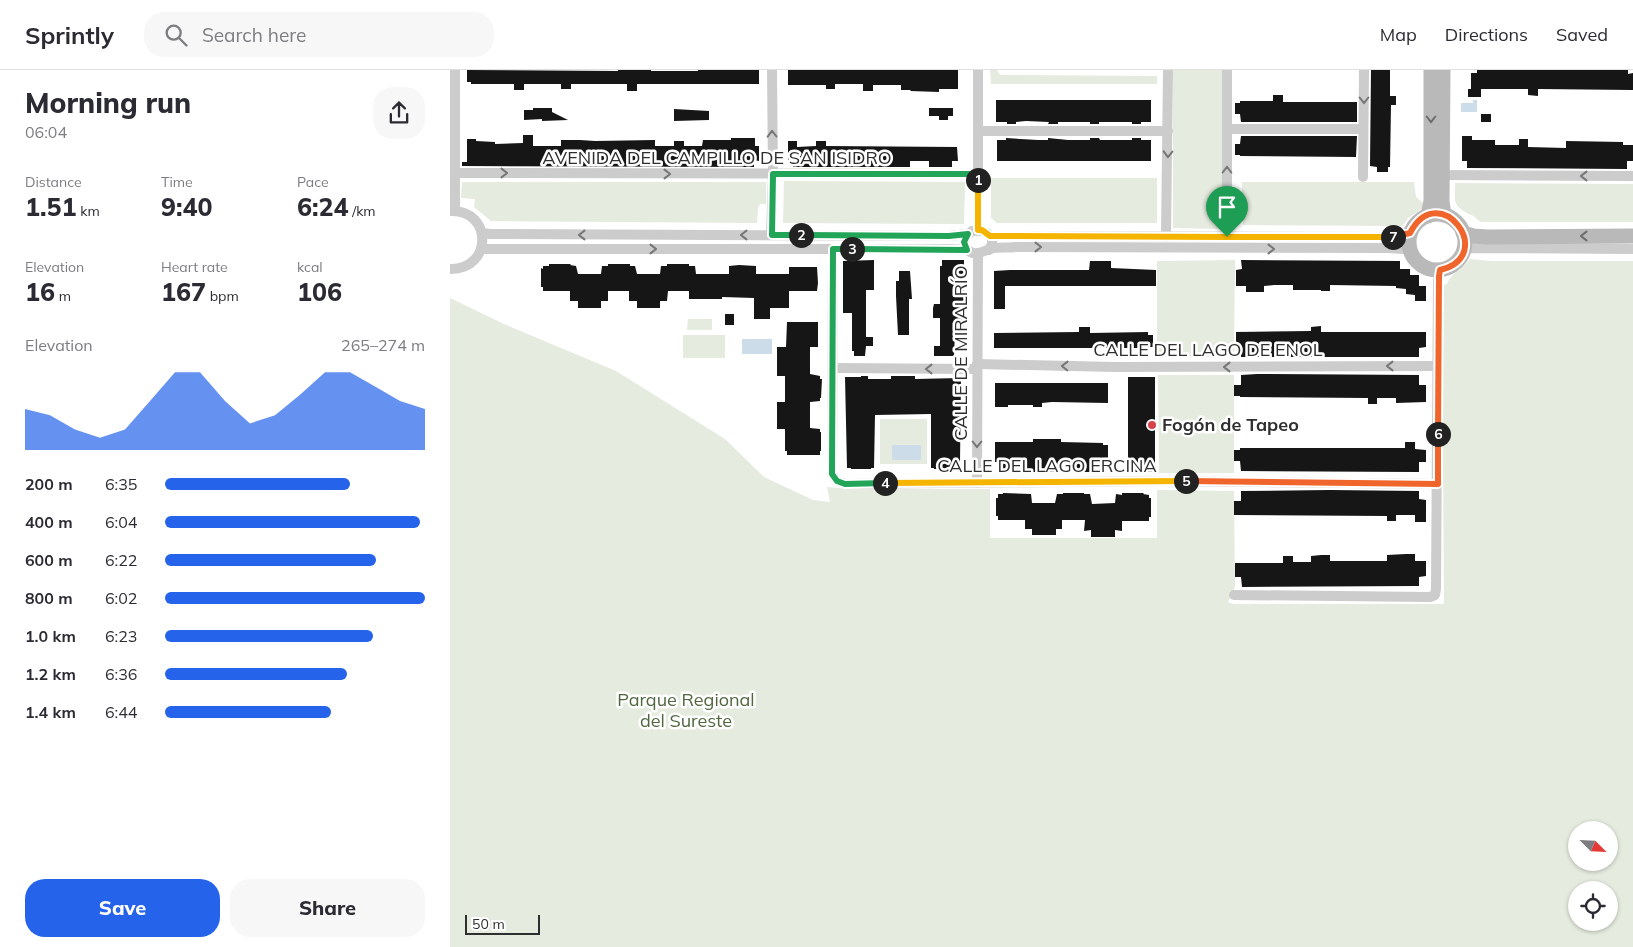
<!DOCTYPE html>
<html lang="en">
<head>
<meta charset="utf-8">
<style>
	body { margin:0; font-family:Mulish,sans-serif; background:#f7f7f7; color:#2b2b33; height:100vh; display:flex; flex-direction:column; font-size:19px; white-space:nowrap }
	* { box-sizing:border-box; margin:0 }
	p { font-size:16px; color:#7c7c81 }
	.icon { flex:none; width:28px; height:28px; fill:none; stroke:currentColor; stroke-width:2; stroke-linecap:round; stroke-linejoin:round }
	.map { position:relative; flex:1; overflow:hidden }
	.sheet { display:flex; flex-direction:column; background:#fff; width:450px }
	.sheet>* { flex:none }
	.needle { width:32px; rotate:114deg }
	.buttons { position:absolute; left:1118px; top:751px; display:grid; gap:10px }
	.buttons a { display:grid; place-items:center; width:50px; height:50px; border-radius:50%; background:#fff; box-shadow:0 1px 4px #0004; font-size:25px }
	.scale { position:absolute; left:15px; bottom:12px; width:75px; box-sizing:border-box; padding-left:5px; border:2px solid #2f2f2f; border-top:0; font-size:14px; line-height:18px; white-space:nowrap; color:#2f2f2f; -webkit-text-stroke:4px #fff; paint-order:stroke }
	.pin { position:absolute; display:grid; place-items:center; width:42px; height:42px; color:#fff; margin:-51px -21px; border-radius:50% 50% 50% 0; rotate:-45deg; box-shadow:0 0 5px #0007 }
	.pin .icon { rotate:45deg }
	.km { position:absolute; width:25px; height:25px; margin:-12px; border-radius:50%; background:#222; color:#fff; font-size:14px; line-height:25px; text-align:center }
	.round { display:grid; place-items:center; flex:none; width:52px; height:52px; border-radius:20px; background:#f7f7f7 }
	.overview { display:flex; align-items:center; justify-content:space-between; height:85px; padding:0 25px }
	h1 { font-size:28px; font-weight:800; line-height:38px }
	.stats { display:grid; grid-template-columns:repeat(3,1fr); gap:8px; height:85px; padding:5px 25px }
	.stats div { display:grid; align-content:center }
	.stats b { font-size:25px; font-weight:800 }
	.stats small { font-size:14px; font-weight:400 }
	.stats p { font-size:14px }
	.chart { height:140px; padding:10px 25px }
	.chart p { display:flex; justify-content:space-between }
	.chart svg { width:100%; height:90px; margin-top:5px; fill:#2563eb; opacity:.7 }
	.primary-button { display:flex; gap:10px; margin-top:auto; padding:10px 25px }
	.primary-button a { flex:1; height:58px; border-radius:20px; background:#2563eb; color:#fff; font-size:20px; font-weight:800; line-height:58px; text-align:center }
	.primary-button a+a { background:#f7f7f7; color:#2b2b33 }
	ul { padding:0 25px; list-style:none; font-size:16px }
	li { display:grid; grid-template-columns:80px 60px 1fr; align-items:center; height:38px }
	li i { height:12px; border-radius:6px; background:#2563eb }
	header { display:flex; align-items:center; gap:30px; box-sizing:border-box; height:70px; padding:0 25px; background:#fff; border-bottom:1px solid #e1e1e2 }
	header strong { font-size:24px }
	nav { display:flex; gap:28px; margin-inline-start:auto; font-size:18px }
	.search { width:350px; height:45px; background:#f7f7f7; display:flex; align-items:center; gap:12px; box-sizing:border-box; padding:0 18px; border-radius:20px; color:#7c7c81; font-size:19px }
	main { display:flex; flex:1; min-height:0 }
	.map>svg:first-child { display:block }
</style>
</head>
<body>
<header>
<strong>Sprintly</strong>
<div class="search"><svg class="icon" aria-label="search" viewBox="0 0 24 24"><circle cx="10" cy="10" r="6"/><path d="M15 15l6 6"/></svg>Search here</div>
<nav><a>Map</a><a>Directions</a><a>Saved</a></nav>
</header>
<main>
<section class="sheet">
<div class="overview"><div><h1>Morning run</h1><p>06:04</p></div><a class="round"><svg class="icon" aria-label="share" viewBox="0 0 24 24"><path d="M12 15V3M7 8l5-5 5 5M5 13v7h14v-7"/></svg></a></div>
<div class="stats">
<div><p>Distance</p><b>1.51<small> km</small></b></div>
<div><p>Time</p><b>9:40</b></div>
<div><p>Pace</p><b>6:24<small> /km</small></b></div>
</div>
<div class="stats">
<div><p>Elevation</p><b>16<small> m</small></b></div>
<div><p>Heart rate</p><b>167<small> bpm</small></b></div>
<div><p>kcal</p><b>106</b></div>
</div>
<div class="chart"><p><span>Elevation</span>265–274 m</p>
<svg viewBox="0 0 160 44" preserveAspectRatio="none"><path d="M0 44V24L10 27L20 34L30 38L40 34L50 20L60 6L70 6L80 20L90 31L100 27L110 17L120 6L130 6L140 13L150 20L160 24V44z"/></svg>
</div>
<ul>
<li><b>200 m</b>6:35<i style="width:71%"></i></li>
<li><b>400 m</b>6:04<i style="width:98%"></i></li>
<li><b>600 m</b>6:22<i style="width:81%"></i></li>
<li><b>800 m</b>6:02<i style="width:100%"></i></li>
<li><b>1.0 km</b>6:23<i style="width:80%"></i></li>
<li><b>1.2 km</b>6:36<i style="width:70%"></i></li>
<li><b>1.4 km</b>6:44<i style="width:64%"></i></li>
</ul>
<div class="primary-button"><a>Save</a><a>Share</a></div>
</section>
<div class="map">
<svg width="1183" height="877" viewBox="0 0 1183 877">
	<rect width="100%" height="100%" fill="#fff"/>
	<g fill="#e5ebde" fill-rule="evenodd">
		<path d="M540,0H547L550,5L707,6V14H541Z"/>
		<path d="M723,0H774L773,159L723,158Z"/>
		<path d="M541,108H707V153H547L541,148Z"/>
		<path d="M334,111L515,112L514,154L333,153Z"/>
		<path d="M12,112H316V134H310L308,138L307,153L41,151L24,137L25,129L11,128Z"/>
		<path d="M792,112H964L966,127L973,133V138L958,148L953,156L793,155Z"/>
		<path d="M1005,113L1183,114V152H1031C1027,150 1025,146 1021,145C1002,135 1005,133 1005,113Z"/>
		<path d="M1020,189L1041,191H1183V877H0V228L54,254L166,301L275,369L314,407L363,430L380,432L377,417L400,419H540V468H707V420L784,421L785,517L778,532L783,534H994L992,235L994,215L997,214C999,205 1014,198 1020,189ZM1126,760H1159V792H1126ZM1126,820H1159V852H1126Z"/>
		<path d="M785,190L784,287H707V191Z"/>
		<path d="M238,249H262V260H237Z"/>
		<rect x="233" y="265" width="42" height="23"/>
		<path d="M708,305H784V403H709Z"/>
		<rect x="430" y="349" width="47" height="45"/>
	</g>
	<g fill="#ccdde9">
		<path d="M1023,30H1027V42H1011V33H1023Z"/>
		<rect x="292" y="269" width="30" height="15"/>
		<rect x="442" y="375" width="29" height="15"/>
	</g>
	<g fill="#161616">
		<path d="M17,0L168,1V0H201V1H248V0H309V14H187V21H177V14H121V19H111V14H74V20H64V14H21V12H17Z"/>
		<path d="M338,0H508V19H489V22L460,21L461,20H451V15H423V21H413V14H385V19H376V15H338Z"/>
		<path d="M921,0H940V26H946V35H941L940,97H938V102H927V97L920,96Z"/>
		<path d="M1027,0H1178V4L1183,3V20L1088,19V26L1078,25V19H1031V27H1018V19H1021V3H1027Z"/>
		<path d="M823,25H833V32H907V52H791L790,44H785V33H790V31H823Z"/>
		<path d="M546,30H701V52H691V54H682V52H649V54H640V52H608V54H598L599,52L576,51L566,52V54H557V52H546Z"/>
		<path d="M83,38H102V42L118,50L92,51V49L74,50V40H83Z"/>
		<path d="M479,38H503V46H498V50H489V46H479Z"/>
		<path d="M224,39L259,41V50L224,51Z"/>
		<rect x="1031" y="44" width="10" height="8"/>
		<path d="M73,65H83V76H111V70H130L145,71L205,70V76H224V71H234V76H252L253,70H281V68H305V76H309V91L304,90V97L12,96V92H17V69H26V71L45,72V74L73,73Z"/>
		<path d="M791,66H907L906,87L790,86V85H785V74H790Z"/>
		<path d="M1012,66H1022V70H1045V75H1069V69H1078V77L1116,78V71L1173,72V75H1183V91H1177V99L1017,98V91H1012Z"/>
		<path d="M556,68L588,70H598V68L618,70H640V68H649L650,70H682V68H691V70H701V91H547V70H556Z"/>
		<path d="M338,71H347V77L366,76V71H376V76L507,77L508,91H502V97H479V91H460V97H343V91H338Z"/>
		<path d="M424,190V220H416V267H423V276H416L415,286H404V281H402V243H393V191Z"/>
		<path d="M492,190H514V262H505L504,286H484V276H490V248H483V238L484,234H490V196H492Z"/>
		<path d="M791,190L950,191V199H960V205H969V216H976V231H965V225L956,224V219L946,218V216L880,215V221H871V220H843V215H824L814,216V222H796V216H786V200L792,199Z"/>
		<path d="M640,191H661V198L706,200V216H555V239H544V201L560,200H639Z"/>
		<path d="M99,194H121L120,195L126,196L128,204H151L152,196H158V194H180V196H185L187,204H210L211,196H217V194H239V196H245L246,204H279V196L289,195L306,196V204H339V197H367L368,213L367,221H339V238H320V249H304V228L272,227V229H239V221H218L217,231H210V238H187V231H179V221H158V231H151V238H128V231H120V221H93V217H91V198L93,199V196H99Z"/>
		<path d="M449,201H460L462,229H459V265H448L446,226V211H449Z"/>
		<rect x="275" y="244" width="9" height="11"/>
		<path d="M337,252H368V277H360V304L370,306V309H372L371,328H370V331L360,332V358L370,359V362H371V381H370V385H337V381H335V359H327V332H335V306H327V277H336Z"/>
		<path d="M871,256V262H976V277L969,278V287H791V278L786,277V262L861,261V257Z"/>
		<path d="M629,257H640V263L698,262V265H703V277H698V278H544V263L629,262Z"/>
		<path d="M807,304L969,305V315H976V332L946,333V328H927V334H918V328L790,327V326H784V315H791V305Z"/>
		<path d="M411,306H418V309H441V306H465V309L511,308L510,392H508V398H505V399H484V398H481V344L425,345L424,398H421V399H401V398H397L395,307H411Z"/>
		<rect x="678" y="307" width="27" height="95"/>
		<path d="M545,313H658V333L602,332L592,333V337H583V335H558V337H545Z"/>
		<path d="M583,369H611V372L653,373V375H658V392H654V402H550V392H545V372H583Z"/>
		<path d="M955,372H965V379L976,380V392H969V402L791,401L790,391H784V380H790V378H955Z"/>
		<path d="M880,420L969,421V429L976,430V452H965V445H946V451H937V446L784,445V431H791V421Z"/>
		<path d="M553,423L581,424L582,433H605L607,424H613V423H634V424H640L642,434L665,433L666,424L672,425V423H694L693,424L699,425V428H701V447H699V451H672V461L665,460V467H641V460L634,461L635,450H612V459H606V465H582V459H575V450H548V446H546V428H548V424H553Z"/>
		<path d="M956,484H965V491H976V506L969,507V516L792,517L791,507H785V493H833V486H843V492H861V486L871,485H880V491H937V485Z"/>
	</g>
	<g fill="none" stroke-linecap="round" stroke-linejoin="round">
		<g stroke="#ccc" stroke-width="10">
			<path d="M777,59H913"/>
			<path d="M528,61H718"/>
			<path d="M5,103L528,104"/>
			<path d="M993,105L1183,106"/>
			<path d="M913,107L914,0"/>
			<path d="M0,141C43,139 43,200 0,199"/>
			<path d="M2,141L5,135V0"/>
			<path d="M528,160V0"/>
			<path d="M32,163L40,164L499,166L518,164"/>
			<path d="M321,165L323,104L322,0"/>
			<path d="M540,166L938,167L953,166L960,163"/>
			<path d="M716,167L718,0"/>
			<path d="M777,167V0"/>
			<path d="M31,179H499L517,180"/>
			<path d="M383,179L382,404L387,411L395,414L711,411L988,414"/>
			<path d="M539,180L542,174V169C538,161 531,160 522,161L515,167L514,176C524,190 533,180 544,178C551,177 559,178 566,177L938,178L953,179L960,181"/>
			<path d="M1013,181L1022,178L1183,179"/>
			<path d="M527,294L665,297L988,296"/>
			<path d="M383,298L527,299"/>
			<path d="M527,413L528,183"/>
			<path d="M784,525L980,527L985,525L986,519L988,211L990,200"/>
		</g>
		<g stroke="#b9b9b9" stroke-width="15">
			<path d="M993,0L992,131L994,145"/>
			<circle cx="987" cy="172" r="28"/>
			<path d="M978,146L981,131V0"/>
			<path d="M1013,163L1023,166L1037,167L1183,166"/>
		</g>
	</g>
	<defs><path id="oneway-chevron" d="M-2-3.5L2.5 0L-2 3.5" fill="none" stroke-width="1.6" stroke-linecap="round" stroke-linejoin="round" transform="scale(1.25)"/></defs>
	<g stroke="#767676">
		<use href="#oneway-chevron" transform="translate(914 30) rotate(90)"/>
		<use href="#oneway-chevron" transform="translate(322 64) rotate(-91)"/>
		<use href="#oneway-chevron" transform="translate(718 84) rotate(91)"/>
		<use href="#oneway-chevron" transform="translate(777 100) rotate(-90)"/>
		<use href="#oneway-chevron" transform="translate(54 103)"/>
		<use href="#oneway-chevron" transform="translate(217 104)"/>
		<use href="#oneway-chevron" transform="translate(1134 106) rotate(-180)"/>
		<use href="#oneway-chevron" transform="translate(132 165) rotate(-180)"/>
		<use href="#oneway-chevron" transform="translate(294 165) rotate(-180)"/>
		<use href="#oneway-chevron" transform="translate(588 177)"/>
		<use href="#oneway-chevron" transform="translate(203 179)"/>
		<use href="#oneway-chevron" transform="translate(821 179)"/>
		<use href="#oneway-chevron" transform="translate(615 296) rotate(-179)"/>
		<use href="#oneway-chevron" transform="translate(940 296) rotate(180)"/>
		<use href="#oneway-chevron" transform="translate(777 297) rotate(-180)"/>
		<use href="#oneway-chevron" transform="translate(479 299) rotate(-180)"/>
		<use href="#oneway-chevron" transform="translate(527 374) rotate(90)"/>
	</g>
	<g stroke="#6d6d6d">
		<use href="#oneway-chevron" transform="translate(981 49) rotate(90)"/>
		<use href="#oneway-chevron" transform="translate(1134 166) rotate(180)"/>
	</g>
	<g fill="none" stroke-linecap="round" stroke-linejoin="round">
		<defs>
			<path id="split-1" d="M528,110V160H532L540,166L777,167"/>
			<path id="split-2" d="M351,165H322L323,104H528V110"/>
			<path id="split-3" d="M351,165L499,166L518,164L514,172L517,180L402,179"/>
			<path id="split-4" d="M402,179H383L382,404L387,411L395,414L435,413"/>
			<path id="split-5" d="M435,413L736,411"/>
			<path id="split-6" d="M736,411L988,414V364"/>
			<path id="split-7" d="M943,167L960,163C989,107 1049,186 990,200L989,206L988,364"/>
			<path id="split-8" d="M777,167H943"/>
		</defs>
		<use href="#split-1" stroke="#fff" stroke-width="10"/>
		<use href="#split-2" stroke="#fff" stroke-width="10"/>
		<use href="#split-3" stroke="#fff" stroke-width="10"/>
		<use href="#split-4" stroke="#fff" stroke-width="10"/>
		<use href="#split-5" stroke="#fff" stroke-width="10"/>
		<use href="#split-6" stroke="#fff" stroke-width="10"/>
		<use href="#split-7" stroke="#fff" stroke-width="10"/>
		<use href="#split-8" stroke="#fff" stroke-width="10"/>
		<use href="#split-1" stroke="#f5b400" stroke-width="6"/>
		<use href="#split-2" stroke="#22a559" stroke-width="6"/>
		<use href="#split-3" stroke="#22a559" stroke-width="6"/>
		<use href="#split-4" stroke="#22a559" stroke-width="6"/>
		<use href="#split-5" stroke="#f5b400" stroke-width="6"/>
		<use href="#split-6" stroke="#f0652b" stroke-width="6"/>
		<use href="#split-7" stroke="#f0652b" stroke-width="6"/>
		<use href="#split-8" stroke="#f5b400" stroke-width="6"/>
	</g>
	<circle fill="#d6414a" stroke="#fff" stroke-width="2" cx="702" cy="355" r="5"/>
	<g text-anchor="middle" stroke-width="5" stroke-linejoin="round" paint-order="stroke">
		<g font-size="18" fill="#2f2f2f" stroke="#fff">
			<text x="267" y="94">AVENIDA DEL CAMPILLO DE SAN ISIDRO</text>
			<text x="758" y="286">CALLE DEL LAGO DE ENOL</text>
			<text transform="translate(511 283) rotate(-90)" y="6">CALLE DE MIRALRÍO</text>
			<text x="597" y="402">CALLE DEL LAGO ERCINA</text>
		</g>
		<g font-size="18" font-weight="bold" fill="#2f2f2f" stroke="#fff" text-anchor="start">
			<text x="712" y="361">Fogón de Tapeo</text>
		</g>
		<g font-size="18" fill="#526740" stroke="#fff">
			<text x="236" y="636">Parque Regional<tspan x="236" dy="21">del Sureste</tspan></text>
		</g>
	</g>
</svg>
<div class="buttons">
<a><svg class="needle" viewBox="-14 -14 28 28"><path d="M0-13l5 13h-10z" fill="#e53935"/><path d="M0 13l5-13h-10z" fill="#7c7c81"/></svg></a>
<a><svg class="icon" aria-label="locate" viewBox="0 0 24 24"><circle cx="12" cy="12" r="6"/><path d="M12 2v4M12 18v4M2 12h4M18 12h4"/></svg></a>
</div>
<div class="scale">50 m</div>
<div class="pin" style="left:777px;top:167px;background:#1e9e55"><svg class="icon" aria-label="arrive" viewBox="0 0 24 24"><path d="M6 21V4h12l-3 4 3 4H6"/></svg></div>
<b class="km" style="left:528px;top:110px">1</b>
<b class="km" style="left:351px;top:165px">2</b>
<b class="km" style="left:402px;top:179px">3</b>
<b class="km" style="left:435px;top:413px">4</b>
<b class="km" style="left:736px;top:411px">5</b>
<b class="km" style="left:988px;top:364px">6</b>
<b class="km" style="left:943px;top:167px">7</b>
</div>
</main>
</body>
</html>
